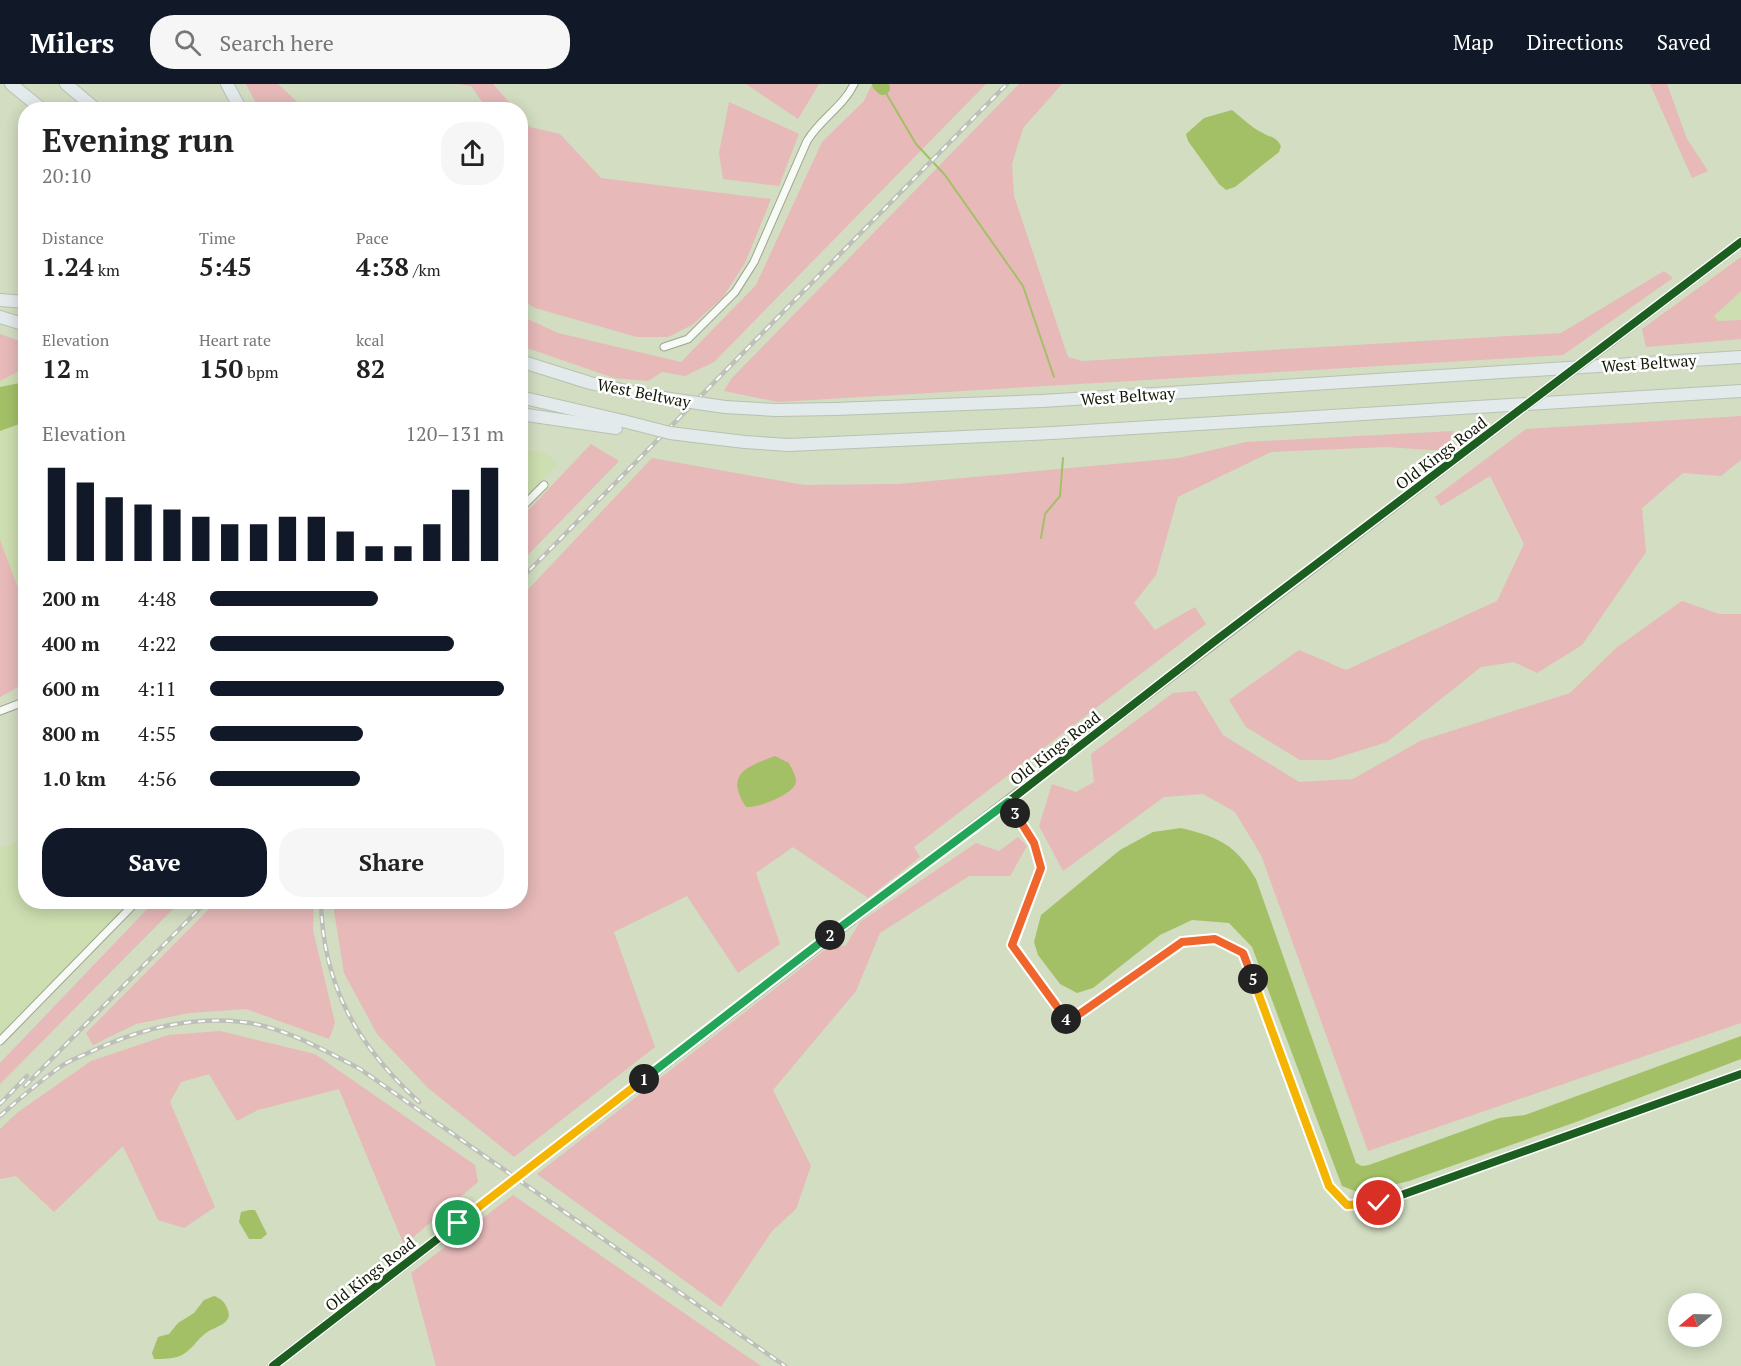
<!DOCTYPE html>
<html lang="en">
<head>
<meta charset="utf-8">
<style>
	body { margin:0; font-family:"PT Serif",serif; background:#f6f6f6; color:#222; height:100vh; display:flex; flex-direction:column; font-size:22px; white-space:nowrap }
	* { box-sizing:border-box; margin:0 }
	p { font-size:20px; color:#767676 }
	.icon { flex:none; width:33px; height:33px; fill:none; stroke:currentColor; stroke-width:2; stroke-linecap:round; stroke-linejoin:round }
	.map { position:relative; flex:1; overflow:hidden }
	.sheet { position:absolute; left:18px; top:18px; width:510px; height:807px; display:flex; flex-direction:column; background:#fff; border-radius:24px; box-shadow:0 3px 15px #0003 }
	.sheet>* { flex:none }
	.needle { width:39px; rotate:251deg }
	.tools { position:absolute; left:1668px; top:1209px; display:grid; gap:12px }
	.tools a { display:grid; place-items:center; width:54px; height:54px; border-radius:50%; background:#fff; box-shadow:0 3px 15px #0003; font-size:30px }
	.pin { position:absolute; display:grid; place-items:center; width:51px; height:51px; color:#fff; margin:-26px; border:3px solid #fff; border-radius:50%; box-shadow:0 2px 6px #0007 }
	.km { position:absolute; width:30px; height:30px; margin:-15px; border-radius:50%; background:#222; color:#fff; font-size:16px; line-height:30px; text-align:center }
	.round { display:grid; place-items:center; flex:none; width:63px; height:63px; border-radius:24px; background:#f6f6f6 }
	.head { display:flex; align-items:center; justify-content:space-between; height:102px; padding:0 24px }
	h1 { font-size:33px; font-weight:600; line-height:45px }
	.stats { display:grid; grid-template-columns:repeat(3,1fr); gap:9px; height:102px; padding:6px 24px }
	.stats div { display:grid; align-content:center }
	.stats b { font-size:26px; font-weight:600 }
	.stats small { font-size:16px; font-weight:400 }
	.stats p { font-size:16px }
	.chart { height:168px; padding:12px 24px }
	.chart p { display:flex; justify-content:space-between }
	.chart svg { width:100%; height:108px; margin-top:6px; stroke:#111827; stroke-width:6 }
	.cta { display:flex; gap:12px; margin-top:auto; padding:12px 24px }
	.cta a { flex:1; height:69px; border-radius:24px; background:#111827; color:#fff; font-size:24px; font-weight:600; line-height:69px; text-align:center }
	.cta a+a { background:#f6f6f6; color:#222 }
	ul { padding:0 24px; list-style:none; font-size:20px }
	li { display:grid; grid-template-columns:96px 72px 1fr; align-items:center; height:45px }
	li i { height:15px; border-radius:8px; background:#111827 }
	header { display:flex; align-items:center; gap:36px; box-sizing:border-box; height:84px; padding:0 30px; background:#111827; color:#fff }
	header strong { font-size:28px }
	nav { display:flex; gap:33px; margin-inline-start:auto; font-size:21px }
	.search { width:420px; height:54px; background:#f6f6f6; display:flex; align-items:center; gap:15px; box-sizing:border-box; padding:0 21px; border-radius:24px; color:#767676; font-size:22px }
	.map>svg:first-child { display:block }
</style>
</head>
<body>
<header>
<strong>Milers</strong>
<div class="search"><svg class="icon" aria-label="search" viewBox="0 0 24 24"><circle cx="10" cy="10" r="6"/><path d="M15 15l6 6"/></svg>Search here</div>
<nav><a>Map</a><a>Directions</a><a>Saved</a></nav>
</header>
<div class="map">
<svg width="1741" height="1282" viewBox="0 0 1741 1282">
	<rect width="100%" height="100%" fill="#d2ddc1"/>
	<g fill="#cddeb0">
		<path d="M1741,207V236L1718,237L1714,232Z"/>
		<path d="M25,284V523L0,456V297Z"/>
		<path d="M521,365L544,369L558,380L521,418Z"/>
		<path d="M25,755L26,818H132L0,950V764Z"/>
	</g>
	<g fill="#e7b9b9">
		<path d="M246,0H278L305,25H259Z"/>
		<path d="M457,0H493L515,25H487L471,2Z"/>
		<path d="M746,0H819L798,35Z"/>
		<path d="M872,0H986L714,278L685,292L662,288L648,297L614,294L521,262V232L558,249L681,278L756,201L822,58L864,17Z"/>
		<path d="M1019,0H1062L1023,44L1012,80L1014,112L1068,273L1082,277L1561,249L1664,187L1673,194L1563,271L778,318L724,307L731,295Z"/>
		<path d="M1650,0H1667L1687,55L1708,87L1692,94Z"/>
		<path d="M729,18L799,50L779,102L723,95L719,69Z"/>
		<path d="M520,32L530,43L560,50L601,94L771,115L745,179L723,213L692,241L668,253H637L535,224L521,215Z"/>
		<path d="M1741,173V207L1714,232L1718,237L1741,236V255L1646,263L1642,245Z"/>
		<path d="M0,250L17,256L26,264L25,284L0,297Z"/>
		<path d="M1741,332V376L1721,392L1683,389L1642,424L1646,468L1582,561L1537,589L1514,578L1481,583L1387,658L1330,676H1300L1246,643L1229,616L1299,566L1346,586L1497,517L1524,460L1490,392L1441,422L1435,413L1526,345Z"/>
		<path d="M1453,347L1447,367L1385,363L1271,368L1178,413L1156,491L1134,519L1155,546L1195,523L1206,540L914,763L920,773L868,814L793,763L756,789L780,860L738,889L687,812L614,848L655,963L514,1073L428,1004L377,950L344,889L334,827V818H520L521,513L652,374L804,401L898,400L1179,374L1246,358Z"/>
		<path d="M591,360L619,377L521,478V434Z"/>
		<path d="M0,456L25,523V599L0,613Z"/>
		<path d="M1682,517L1719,530H1741V939L1368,1067L1261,771L1235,728L1203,710L1164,713L1063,787L1039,742L1052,700L1076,708L1094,698L1091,670L1173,609L1196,607L1223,651L1299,698L1353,695L1420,657L1570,609L1616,564Z"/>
		<path d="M1018,753L1027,762L1010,792H969L880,849L856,907L773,1006L811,1082L796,1125L772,1147L721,1223L537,1090L826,865L846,861L860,838L976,759L999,767Z"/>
		<path d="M154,818H180L0,1000V979Z"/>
		<path d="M216,818H314L313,846L335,939L329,955L246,925L189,929L136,940L93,961L86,949Z"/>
		<path d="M220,947L315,970L475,1081L478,1098L404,1161L339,1005L258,1026L237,1037L209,990L181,998L170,1018L215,1123L184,1144L158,1136L123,1062L54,1128L16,1092L0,1095V1045L18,1028L91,977L168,951Z"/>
		<path d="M513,1111L761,1282H436L411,1189Z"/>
	</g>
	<g fill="#a4c067">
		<path d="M1232,26C1241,33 1251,43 1261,48C1270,54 1275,51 1281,62L1279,68L1235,103L1226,106L1219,100L1188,57L1186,50L1204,34Z"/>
		<path d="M25,298V338L0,347V303Z"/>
		<path d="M775,672L789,679C791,684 796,691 796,697C796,710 758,724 746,723C724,689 747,683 775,672Z"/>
		<path d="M1181,744C1219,753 1236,761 1256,795L1356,1079L1362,1082L1369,1081L1499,1034L1525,1031L1741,952V975L1576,1038L1409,1097L1360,1109L1342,1102L1252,863L1229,839L1192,836L1160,851L1093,904L1077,909L1060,900L1038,871L1034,858L1041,831L1120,766L1153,748Z"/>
		<path d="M249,1126H255L267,1150L261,1155H249L239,1138L241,1128Z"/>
		<path d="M214,1212C220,1214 225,1218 227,1224C235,1240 215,1242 206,1249C197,1255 192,1266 182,1271C175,1275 162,1275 154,1275L152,1269L158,1253L169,1250L178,1239L194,1229L204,1216Z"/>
	</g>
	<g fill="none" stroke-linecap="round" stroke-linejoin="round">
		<g stroke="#a4c067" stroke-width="2">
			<path d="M883,4L916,60L945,91L1023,202L1054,293"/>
			<path d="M1041,454L1045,430L1060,412L1063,374"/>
		</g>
		<path stroke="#a4c067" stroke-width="14" d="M879,0L883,4"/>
		<defs>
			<g id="street">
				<path d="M664,263L688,255L735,208L754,178L807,57C821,34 843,23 854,0"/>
				<path d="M520,425L544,401"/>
				<path d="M0,627L26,617"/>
				<path d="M1008,718L1034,760L1041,784L1013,861L1068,938L1182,858L1215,855L1243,869L1329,1102L1347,1121L1379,1119L1741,990"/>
				<path d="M0,957L136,818"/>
			</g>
			<g id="secondary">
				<path d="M1619,251L1741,158"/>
				<path d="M273,1282C677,970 1080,659 1487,351"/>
			</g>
			<g id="highway">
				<path d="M11,0L43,26"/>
				<path d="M66,0L97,26"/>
				<path d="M227,0L241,26"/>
				<path d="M0,216L26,218"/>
				<path d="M0,233L26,241"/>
				<path d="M520,277L590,299L650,312"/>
				<path d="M520,313L623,337"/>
				<path d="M725,323L776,326L835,325L1042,317L1741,273"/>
				<path d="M520,330L616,344"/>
				<path d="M694,352L745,358L789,361L1052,349L1741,307"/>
			</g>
		</defs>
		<use href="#street" stroke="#9da590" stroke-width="9"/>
		<use href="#secondary" stroke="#9da590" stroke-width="11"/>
		<use href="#highway" stroke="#bbc0b2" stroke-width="14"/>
		<use href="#street" stroke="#f8faf6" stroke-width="7"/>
		<use href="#secondary" stroke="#f1f5f2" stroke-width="9"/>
		<use href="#highway" stroke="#e3eaeb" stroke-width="12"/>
		<defs>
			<g id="rail">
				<path d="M520,496L1007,0"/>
				<path d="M321,818C323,903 358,962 419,1018"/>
				<path d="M25,1002L206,818"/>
				<path d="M0,1020L27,992"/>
				<path d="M0,1032C19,1015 39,998 60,983C68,977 79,973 88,969C136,946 189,932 242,938C282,942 326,967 360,985L785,1282"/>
			</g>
		</defs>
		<use href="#rail" stroke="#bdc0b8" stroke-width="4.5"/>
		<use href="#rail" stroke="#fff" stroke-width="2" stroke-dasharray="7" stroke-linecap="butt"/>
		<defs>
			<path id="secondary-bridge" d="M1487,351L1619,251"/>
			<g id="highway-bridge">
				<path d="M650,312L725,323"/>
				<path d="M623,337L670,349L694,352"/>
			</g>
		</defs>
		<use href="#secondary-bridge" stroke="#9da590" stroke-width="11" stroke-linecap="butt"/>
		<use href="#highway-bridge" stroke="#bbc0b2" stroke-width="14" stroke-linecap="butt"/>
		<use href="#secondary-bridge" stroke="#f1f5f2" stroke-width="9"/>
		<use href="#highway-bridge" stroke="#e3eaeb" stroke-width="12"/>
		<defs>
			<g id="cycleway">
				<path d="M1008,718L1034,760L1041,784L1013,861L1068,938L1182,858L1215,855L1243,869L1329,1102L1347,1121L1379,1119L1741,990"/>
				<path d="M273,1282L866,824L977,742L1215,557L1741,158"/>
			</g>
		</defs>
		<use href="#cycleway" stroke="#fff" stroke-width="11"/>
		<use href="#cycleway" stroke="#1b5e20" stroke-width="8"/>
	</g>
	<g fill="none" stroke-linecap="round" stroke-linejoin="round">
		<defs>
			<path id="split-1" d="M458,1139L644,995"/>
			<path id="split-2" d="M644,995L830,851"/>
			<path id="split-3" d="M830,851L1008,718L1015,729"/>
			<path id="split-4" d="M1015,729L1034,759L1041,784L1012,861L1066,935"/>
			<path id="split-5" d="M1066,935L1068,938L1182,858L1215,855L1243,869L1253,895"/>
			<path id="split-6" d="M1253,895L1329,1102L1347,1121L1379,1119"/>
		</defs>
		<use href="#split-1" stroke="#fff" stroke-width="12"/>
		<use href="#split-2" stroke="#fff" stroke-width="12"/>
		<use href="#split-3" stroke="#fff" stroke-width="12"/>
		<use href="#split-4" stroke="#fff" stroke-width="12"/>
		<use href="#split-5" stroke="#fff" stroke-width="12"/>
		<use href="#split-6" stroke="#fff" stroke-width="12"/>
		<use href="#split-1" stroke="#f5b400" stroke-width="8"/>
		<use href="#split-2" stroke="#22a559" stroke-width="8"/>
		<use href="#split-3" stroke="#22a559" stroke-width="8"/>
		<use href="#split-4" stroke="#f0652b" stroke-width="8"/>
		<use href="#split-5" stroke="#f0652b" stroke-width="8"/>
		<use href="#split-6" stroke="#f5b400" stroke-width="8"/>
	</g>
	<g text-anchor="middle" stroke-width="5" stroke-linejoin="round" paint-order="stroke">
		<g font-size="16" fill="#121806" stroke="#fff">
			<text transform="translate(1649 279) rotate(-4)" y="6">West Beltway</text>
			<text transform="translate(644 309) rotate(11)" y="6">West Beltway</text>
			<text transform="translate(1128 312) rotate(-4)" y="6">West Beltway</text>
			<text transform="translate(1441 369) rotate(-37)" y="6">Old Kings Road</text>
			<text transform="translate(1055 664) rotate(-38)" y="6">Old Kings Road</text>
			<text transform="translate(370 1190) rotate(-38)" y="6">Old Kings Road</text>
		</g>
	</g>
</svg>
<div class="tools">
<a><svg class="needle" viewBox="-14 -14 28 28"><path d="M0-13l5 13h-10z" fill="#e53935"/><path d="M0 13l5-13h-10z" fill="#767676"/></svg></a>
</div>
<div class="pin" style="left:458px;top:1139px;background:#1e9e55"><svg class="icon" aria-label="arrive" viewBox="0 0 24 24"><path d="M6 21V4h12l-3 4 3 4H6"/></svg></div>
<div class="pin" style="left:1379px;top:1119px;background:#d93025"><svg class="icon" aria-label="check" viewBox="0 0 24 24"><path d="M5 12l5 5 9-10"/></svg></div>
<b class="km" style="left:644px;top:995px">1</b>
<b class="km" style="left:830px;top:851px">2</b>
<b class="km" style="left:1015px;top:729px">3</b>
<b class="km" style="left:1066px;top:935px">4</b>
<b class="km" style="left:1253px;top:895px">5</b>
<section class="sheet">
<div class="head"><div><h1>Evening run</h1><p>20:10</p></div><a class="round"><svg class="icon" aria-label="share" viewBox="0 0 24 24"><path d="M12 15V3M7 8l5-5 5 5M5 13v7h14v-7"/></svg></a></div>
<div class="stats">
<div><p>Distance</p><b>1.24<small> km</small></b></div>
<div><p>Time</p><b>5:45</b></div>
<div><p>Pace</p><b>4:38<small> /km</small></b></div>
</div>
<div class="stats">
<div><p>Elevation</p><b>12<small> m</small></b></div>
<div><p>Heart rate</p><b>150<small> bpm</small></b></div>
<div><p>kcal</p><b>82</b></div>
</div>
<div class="chart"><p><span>Elevation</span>120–131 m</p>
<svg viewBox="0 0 160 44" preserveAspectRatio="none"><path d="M5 44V6M15 44V12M25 44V18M35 44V21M45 44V23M55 44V26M65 44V29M75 44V29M85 44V26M95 44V26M105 44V32M115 44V38M125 44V38M135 44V29M145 44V15M155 44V6"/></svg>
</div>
<ul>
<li><b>200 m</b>4:48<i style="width:57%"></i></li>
<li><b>400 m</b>4:22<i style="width:83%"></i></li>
<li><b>600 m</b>4:11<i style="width:100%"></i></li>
<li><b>800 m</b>4:55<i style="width:52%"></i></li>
<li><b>1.0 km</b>4:56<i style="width:51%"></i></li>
</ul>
<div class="cta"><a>Save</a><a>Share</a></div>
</section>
</div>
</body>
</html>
